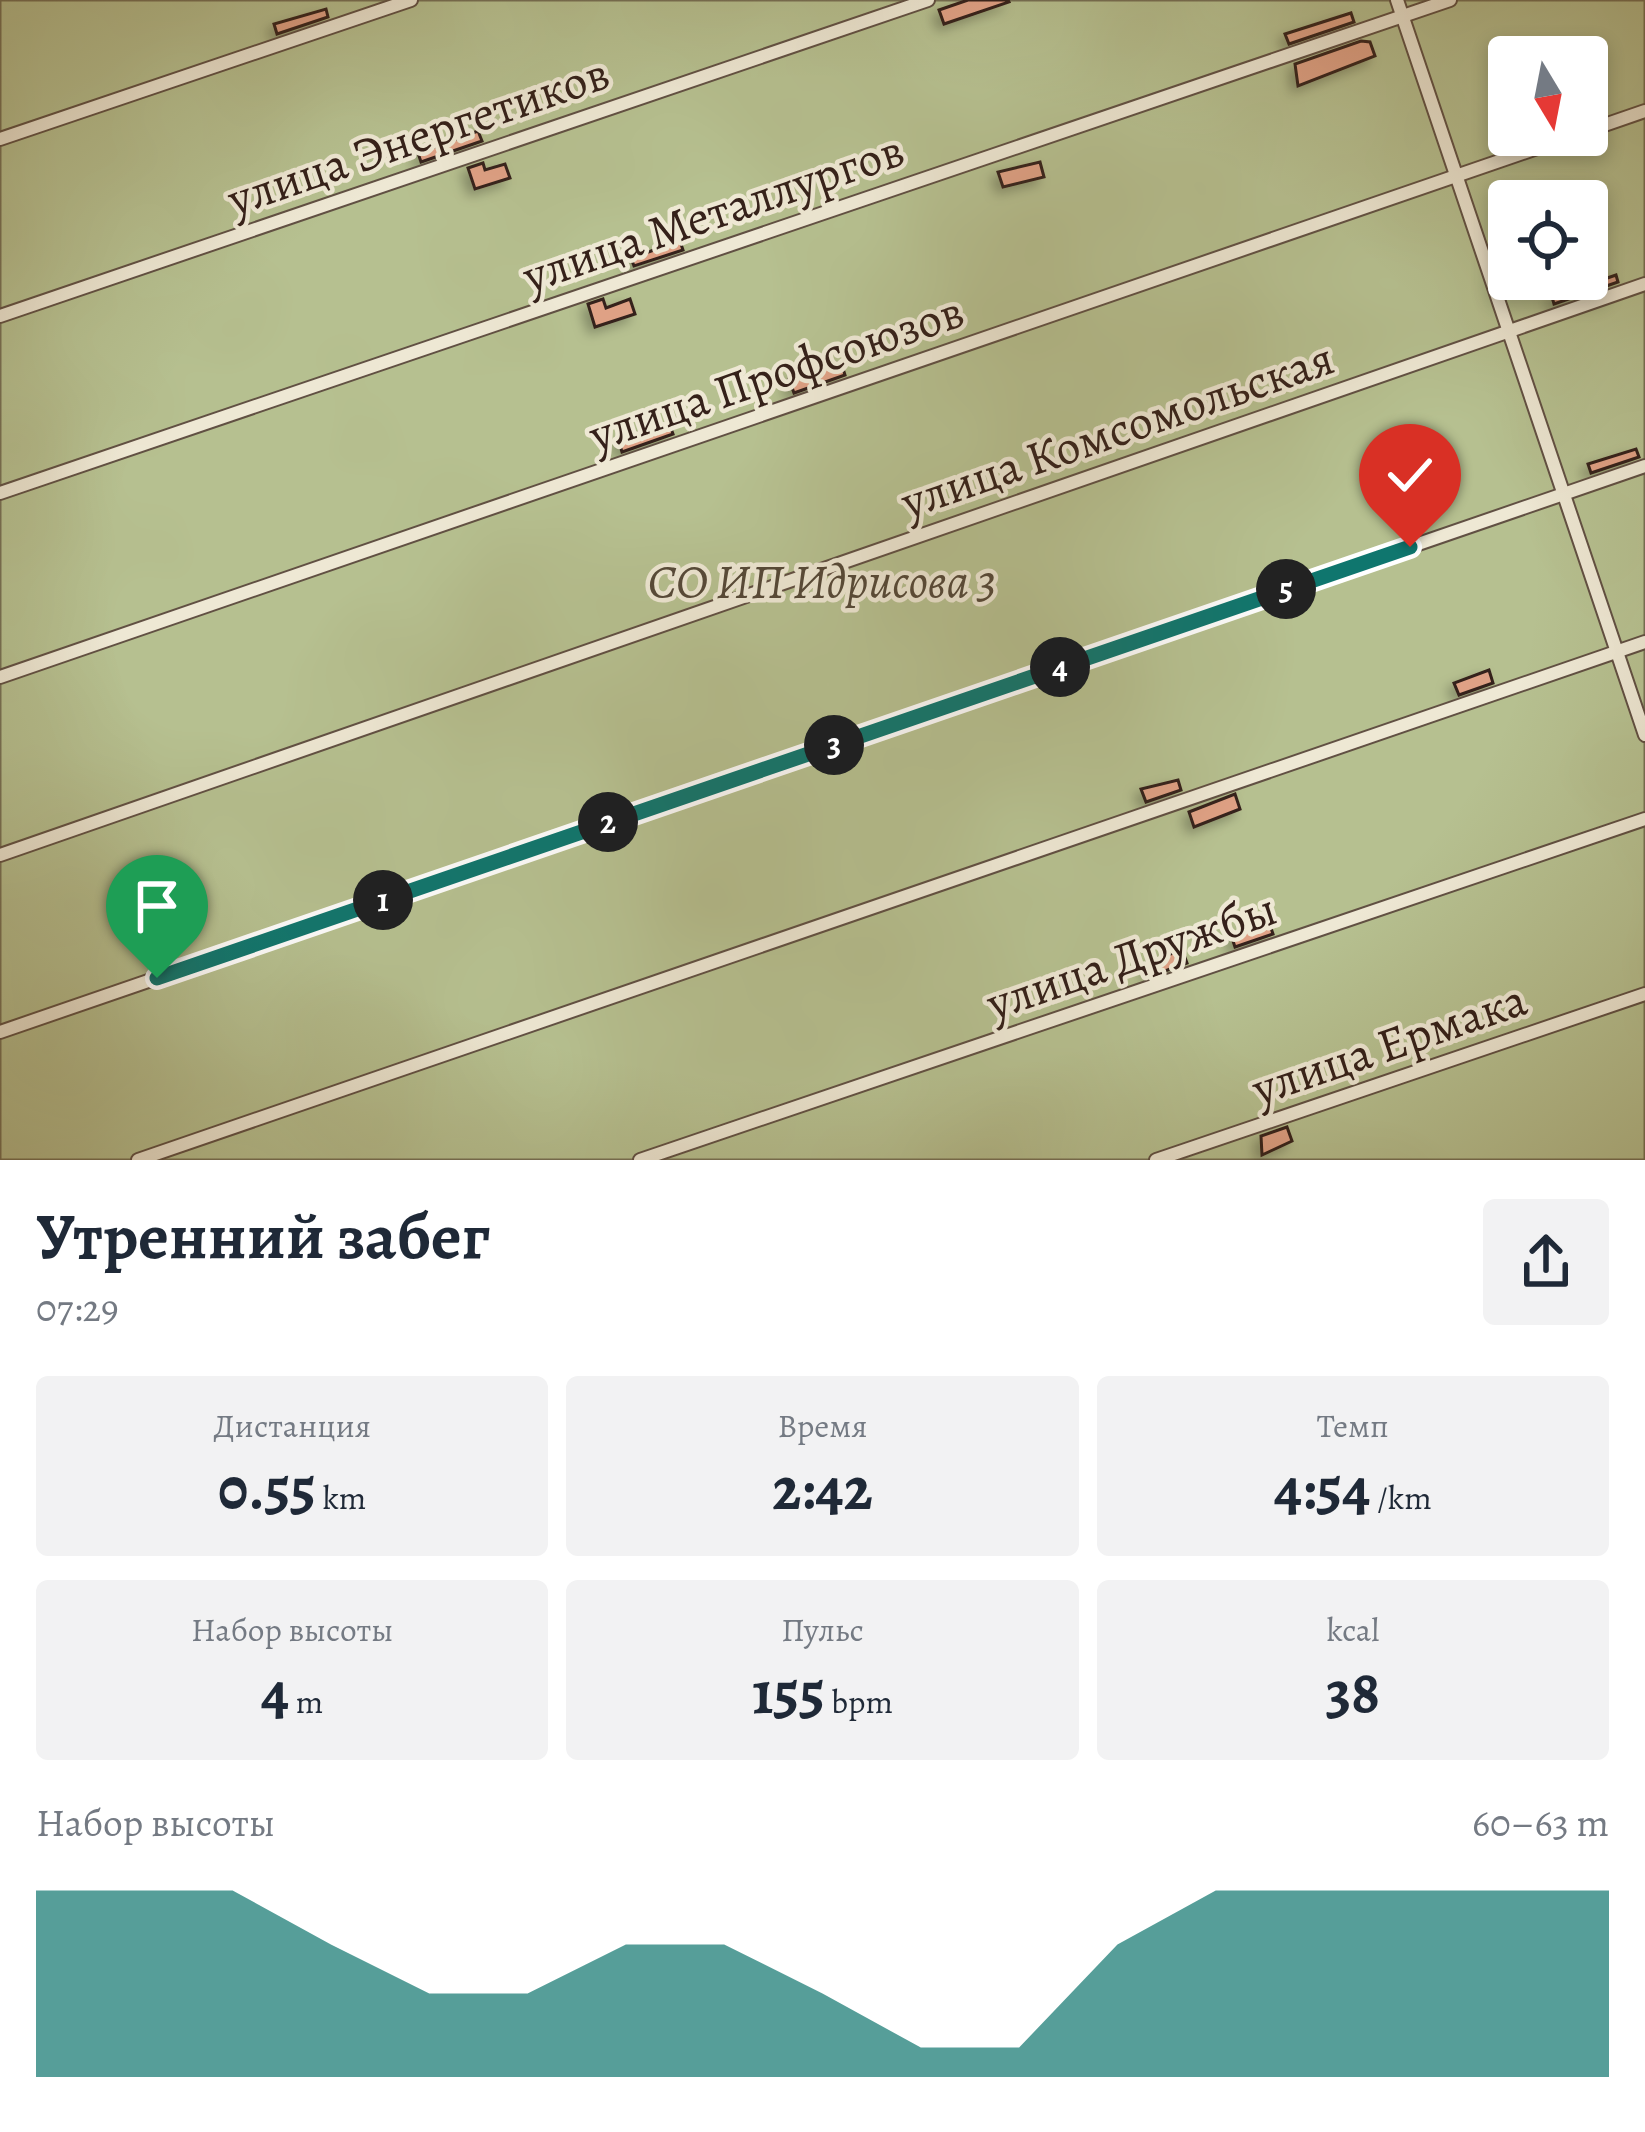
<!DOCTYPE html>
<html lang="ru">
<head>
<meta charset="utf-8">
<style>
	body { margin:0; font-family:Alegreya,serif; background:#f2f2f3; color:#1f2937; height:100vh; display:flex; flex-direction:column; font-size:45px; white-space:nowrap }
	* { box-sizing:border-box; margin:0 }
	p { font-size:39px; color:#747a83 }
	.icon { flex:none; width:66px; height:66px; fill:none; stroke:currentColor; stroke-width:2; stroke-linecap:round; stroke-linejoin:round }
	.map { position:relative; height:1160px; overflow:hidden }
	.details { display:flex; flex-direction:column; background:#fff; flex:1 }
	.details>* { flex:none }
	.needle { width:78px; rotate:170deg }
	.controls { position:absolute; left:1488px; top:36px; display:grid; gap:24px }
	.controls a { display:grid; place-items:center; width:120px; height:120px; border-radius:12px; background:#fff; box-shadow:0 6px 18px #0003; font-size:60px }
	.pin { position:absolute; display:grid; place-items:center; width:102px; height:102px; color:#fff; margin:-123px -51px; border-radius:50% 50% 50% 0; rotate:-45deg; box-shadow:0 0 12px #0007 }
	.pin .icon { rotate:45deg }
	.km { position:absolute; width:60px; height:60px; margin:-30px; border-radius:50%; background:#222; color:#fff; font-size:33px; line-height:60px; text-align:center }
	.round { display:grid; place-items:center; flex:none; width:126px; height:126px; border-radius:12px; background:#f2f2f3 }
	.summary { display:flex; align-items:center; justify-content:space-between; height:204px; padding:0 36px }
	h1 { font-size:66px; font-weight:700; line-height:90px }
	.metrics { display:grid; grid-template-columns:repeat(3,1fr); gap:18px; height:204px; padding:12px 36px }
	.metrics div { display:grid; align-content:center; border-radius:12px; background:#f2f2f3; text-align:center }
	.metrics b { font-size:60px; font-weight:700 }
	.metrics small { font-size:33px; font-weight:400 }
	.metrics p { font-size:33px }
	.chart { height:336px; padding:24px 36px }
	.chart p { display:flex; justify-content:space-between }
	.chart svg { width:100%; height:216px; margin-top:12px; fill:#0f766e; opacity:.7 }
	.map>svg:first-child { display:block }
</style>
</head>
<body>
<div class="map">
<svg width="1645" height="1160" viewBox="0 0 1645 1160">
	<defs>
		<filter id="shadow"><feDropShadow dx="-6" dy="6" stdDeviation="6" flood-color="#0004"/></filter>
	</defs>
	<rect width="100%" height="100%" fill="#e5dbbd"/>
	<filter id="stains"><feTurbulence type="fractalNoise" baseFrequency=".00167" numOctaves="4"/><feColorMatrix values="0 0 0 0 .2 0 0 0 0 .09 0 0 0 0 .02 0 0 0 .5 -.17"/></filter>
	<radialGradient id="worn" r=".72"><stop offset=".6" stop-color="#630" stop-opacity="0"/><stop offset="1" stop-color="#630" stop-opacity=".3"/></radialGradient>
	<path fill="#b6c090" stroke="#767055" stroke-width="3" fill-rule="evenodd" d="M0,0H1645V1160H0ZM1509,57H1587V135H1509ZM1509,201H1587V279H1509Z"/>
	<g fill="#dfa185" stroke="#35211a" stroke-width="3" filter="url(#shadow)">
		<path d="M968,0H1008L1009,2L944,24L939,10Z"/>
		<path d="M326,9L328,17L277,34L274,24Z"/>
		<path d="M1351,13L1354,22L1289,44L1285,34Z"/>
		<path d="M1361,41L1370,42L1375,56L1298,86L1295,64Z"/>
		<path d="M478,131L482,141L421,162L418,153Z"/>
		<path d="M1040,162L1044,177L1003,187L998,172Z"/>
		<path d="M483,163L485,170L505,164L510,178L475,189L468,168Z"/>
		<path d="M680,241L683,250L634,266L631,258Z"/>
		<path d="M1616,275L1618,282L1554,304L1552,297Z"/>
		<path d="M603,299L606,308L630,299L635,314L595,327L588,304Z"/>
		<path d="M841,362L845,375L794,393L789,379Z"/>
		<path d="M669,423L673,434L622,452L618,439Z"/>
		<path d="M1636,449L1639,457L1591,473L1588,464Z"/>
		<path d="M1489,670L1493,683L1459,695L1454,683Z"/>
		<path d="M1178,780L1181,790L1146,802L1141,789Z"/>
		<path d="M1235,794L1240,809L1194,827L1189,812Z"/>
		<path d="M1269,922L1273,934L1235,947L1231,935Z"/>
		<path d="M1182,949L1187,963L1151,976L1147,964Z"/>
		<path d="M1287,1127L1292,1141L1262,1155L1261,1136Z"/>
	</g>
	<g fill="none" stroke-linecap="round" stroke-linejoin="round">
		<defs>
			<g id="street">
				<path d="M1397,0L1645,735"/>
				<path d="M1587,131L1645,111"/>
				<path d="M0,139L411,0"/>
				<path d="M0,316L928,0"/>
				<path d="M0,493L1450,0"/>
				<path d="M0,677L1575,135"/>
				<path d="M0,855L1645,284"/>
				<path d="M0,1032L1645,466"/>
				<path d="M138,1160L1645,642"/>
				<path d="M640,1160L1645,819"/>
				<path d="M1156,1160L1645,994"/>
			</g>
		</defs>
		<use href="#street" stroke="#615043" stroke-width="16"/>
		<use href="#street" stroke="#eee8d4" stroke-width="12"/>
	</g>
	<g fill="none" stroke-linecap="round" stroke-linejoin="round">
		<defs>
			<path id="route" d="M157,978L1410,547"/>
		</defs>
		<use href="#route" stroke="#fff" stroke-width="24"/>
		<use href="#route" stroke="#0f766e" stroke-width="15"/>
	</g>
	<g text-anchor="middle" stroke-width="9" stroke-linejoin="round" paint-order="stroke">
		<g font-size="48" fill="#35211a" stroke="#eee8d4">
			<text transform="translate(418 135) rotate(-19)" y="17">улица Энергетиков</text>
			<text transform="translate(713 212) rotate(-19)" y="17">улица Металлургов</text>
			<text transform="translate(776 372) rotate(-19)" y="17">улица Профсоюзов</text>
			<text transform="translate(1117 429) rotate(-19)" y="17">улица Комсомольская</text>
			<text transform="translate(1131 955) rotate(-19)" y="17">улица Дружбы</text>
			<text transform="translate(1389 1043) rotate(-19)" y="17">улица Ермака</text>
		</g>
		<g font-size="48" font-style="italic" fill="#554938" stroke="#eee8d4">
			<text x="822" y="597">СО ИП Идрисова 3</text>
		</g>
	</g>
	<rect width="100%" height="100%" filter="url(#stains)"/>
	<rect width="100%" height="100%" fill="url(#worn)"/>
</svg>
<div class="controls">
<a><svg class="needle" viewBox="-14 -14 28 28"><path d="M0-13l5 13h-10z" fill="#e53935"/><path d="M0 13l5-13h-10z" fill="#747a83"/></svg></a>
<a><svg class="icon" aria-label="locate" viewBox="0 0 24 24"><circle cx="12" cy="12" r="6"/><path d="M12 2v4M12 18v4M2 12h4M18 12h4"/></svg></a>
</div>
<div class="pin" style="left:157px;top:978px;background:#1e9e55"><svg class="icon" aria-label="arrive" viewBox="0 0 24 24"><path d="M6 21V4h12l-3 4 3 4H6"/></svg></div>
<div class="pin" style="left:1410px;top:547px;background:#d93025"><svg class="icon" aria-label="check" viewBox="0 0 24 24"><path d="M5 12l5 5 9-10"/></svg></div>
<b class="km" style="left:383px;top:900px">1</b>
<b class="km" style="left:608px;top:822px">2</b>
<b class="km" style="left:834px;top:745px">3</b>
<b class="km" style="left:1060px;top:667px">4</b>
<b class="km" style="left:1286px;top:589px">5</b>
</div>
<section class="details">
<div class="summary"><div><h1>Утренний забег</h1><p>07:29</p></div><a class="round"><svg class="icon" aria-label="share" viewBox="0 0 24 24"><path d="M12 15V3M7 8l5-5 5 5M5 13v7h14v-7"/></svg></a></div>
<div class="metrics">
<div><p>Дистанция</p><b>0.55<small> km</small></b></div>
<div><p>Время</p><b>2:42</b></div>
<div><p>Темп</p><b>4:54<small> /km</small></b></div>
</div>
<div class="metrics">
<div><p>Набор высоты</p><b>4<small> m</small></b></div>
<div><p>Пульс</p><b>155<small> bpm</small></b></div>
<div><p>kcal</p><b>38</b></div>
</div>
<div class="chart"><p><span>Набор высоты</span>60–63 m</p>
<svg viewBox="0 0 160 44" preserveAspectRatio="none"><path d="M0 44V6L10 6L20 6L30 17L40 27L50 27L60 17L70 17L80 27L90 38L100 38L110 17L120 6L130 6L140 6L150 6L160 6V44z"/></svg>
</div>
</section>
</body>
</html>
